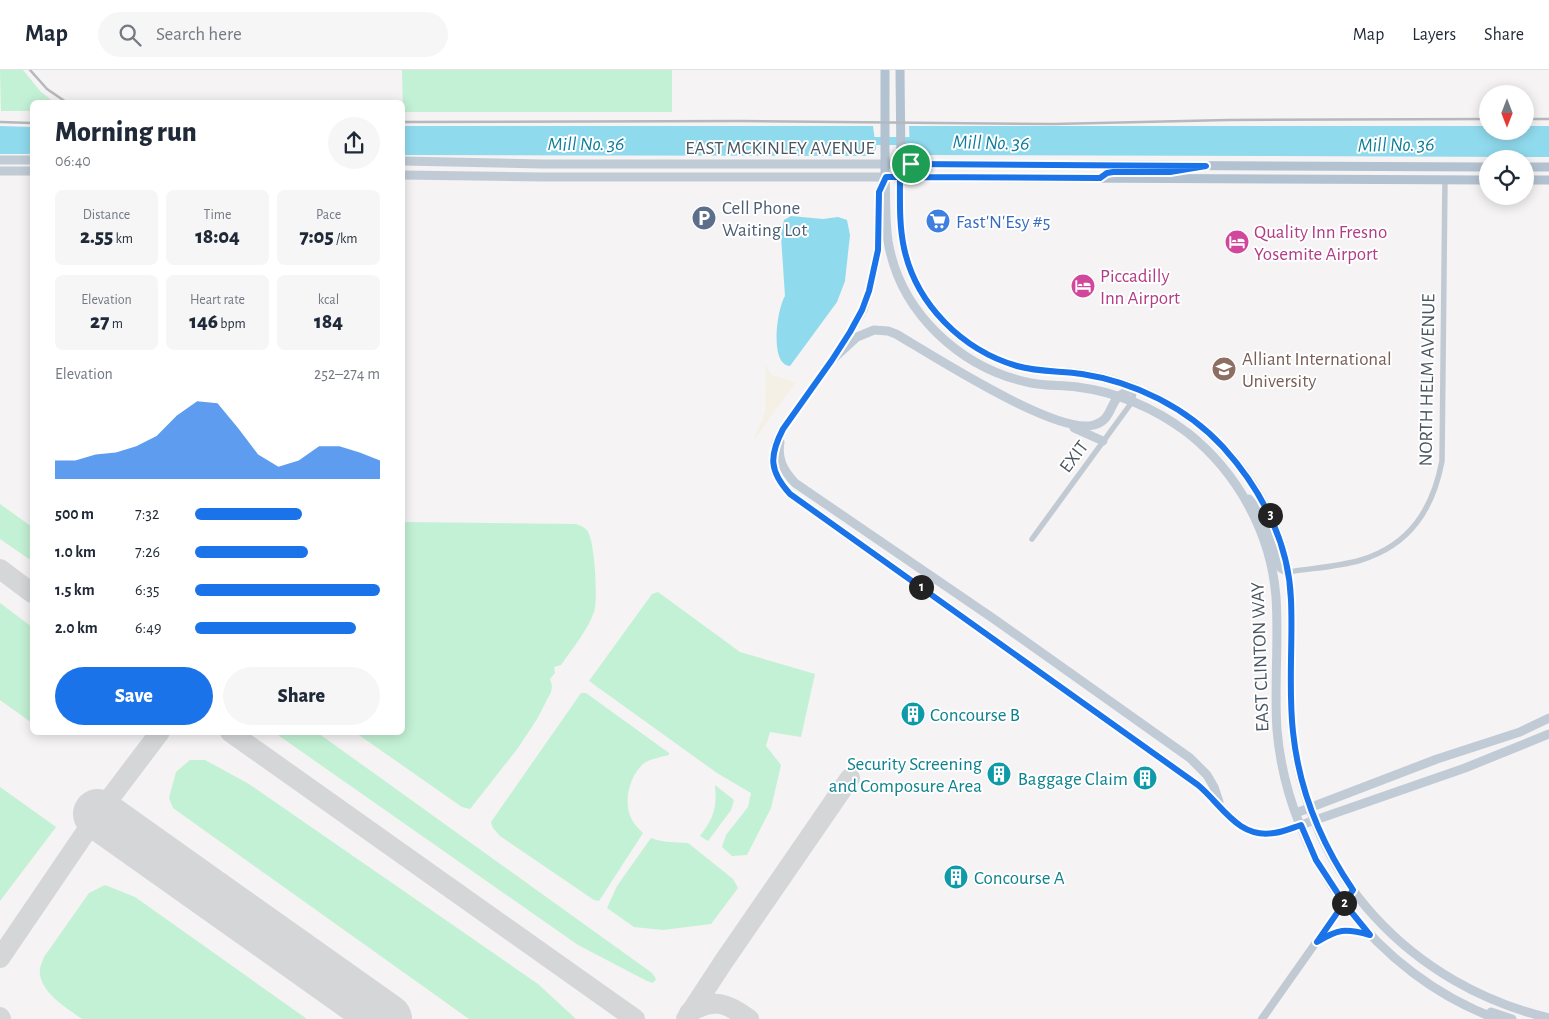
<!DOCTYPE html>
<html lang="en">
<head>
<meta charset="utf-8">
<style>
	body { margin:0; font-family:"Alegreya Sans",sans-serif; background:#f6f6f7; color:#1f2937; height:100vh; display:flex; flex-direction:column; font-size:19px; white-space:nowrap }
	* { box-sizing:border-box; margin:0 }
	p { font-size:16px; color:#747a83 }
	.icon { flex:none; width:28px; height:28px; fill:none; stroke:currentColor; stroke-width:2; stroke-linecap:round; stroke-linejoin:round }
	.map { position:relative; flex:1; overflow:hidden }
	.side { position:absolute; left:30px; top:30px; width:375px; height:635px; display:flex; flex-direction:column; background:#fff; border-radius:8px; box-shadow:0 2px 12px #0003 }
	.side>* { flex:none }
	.needle { width:32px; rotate:180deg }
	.fabs { position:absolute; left:1479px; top:15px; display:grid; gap:10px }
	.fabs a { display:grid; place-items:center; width:55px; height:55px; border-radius:50%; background:#fff; box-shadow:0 2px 12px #0003; font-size:25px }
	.pin { position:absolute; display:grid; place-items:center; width:42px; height:42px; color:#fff; margin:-21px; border:2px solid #fff; border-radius:50%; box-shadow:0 1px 5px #0007 }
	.km { position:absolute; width:25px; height:25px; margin:-12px; border-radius:50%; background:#222; color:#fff; font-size:14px; line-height:25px; text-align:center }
	.round { display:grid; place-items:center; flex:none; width:52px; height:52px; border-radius:26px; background:#f6f6f7 }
	.overview { display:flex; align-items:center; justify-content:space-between; height:85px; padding:0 25px }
	h1 { font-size:28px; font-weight:800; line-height:38px }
	.metrics { display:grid; grid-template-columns:repeat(3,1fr); gap:8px; height:85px; padding:5px 25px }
	.metrics div { display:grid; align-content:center; border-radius:8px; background:#f6f6f7; text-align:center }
	.metrics b { font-size:21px; font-weight:800 }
	.metrics small { font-size:14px; font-weight:400 }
	.metrics p { font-size:14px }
	.chart { height:140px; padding:10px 25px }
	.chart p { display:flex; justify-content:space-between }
	.chart svg { width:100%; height:90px; margin-top:5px; fill:#1a73e8; opacity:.7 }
	.primary-button { display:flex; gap:10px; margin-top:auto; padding:10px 25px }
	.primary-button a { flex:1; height:58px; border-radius:30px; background:#1a73e8; color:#fff; font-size:20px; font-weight:800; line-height:58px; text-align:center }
	.primary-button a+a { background:#f6f6f7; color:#1f2937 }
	ul { padding:0 25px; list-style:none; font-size:16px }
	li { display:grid; grid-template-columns:80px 60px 1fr; align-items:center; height:38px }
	li i { height:12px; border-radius:6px; background:#1a73e8 }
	header { display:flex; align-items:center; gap:30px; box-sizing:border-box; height:70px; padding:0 25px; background:#fff; border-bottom:1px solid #e0e1e3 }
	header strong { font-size:24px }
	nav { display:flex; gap:28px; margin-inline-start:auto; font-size:18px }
	.search { width:350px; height:45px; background:#f6f6f7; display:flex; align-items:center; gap:12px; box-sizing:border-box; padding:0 18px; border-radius:28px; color:#747a83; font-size:19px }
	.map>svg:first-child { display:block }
</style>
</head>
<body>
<header>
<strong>Map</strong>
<div class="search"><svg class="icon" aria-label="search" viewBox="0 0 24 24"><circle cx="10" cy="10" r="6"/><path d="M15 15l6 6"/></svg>Search here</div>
<nav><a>Map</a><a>Layers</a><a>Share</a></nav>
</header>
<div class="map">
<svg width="1549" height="949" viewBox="0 0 1549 949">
	<rect width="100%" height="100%" fill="#f5f3f3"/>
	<g fill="#c3f1d5">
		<path d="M0,0H23L41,22L54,32H32V41H1Z"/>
		<path d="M402,0H672V42H403Z"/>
		<path d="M0,434L32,457V491L0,469Z"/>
		<path d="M403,452L576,454C581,456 585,457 588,462C595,473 598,530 594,542C588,560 571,580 561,595L554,597L555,603L550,609L552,616L551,622L537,649L518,678L470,739L462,737L356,663L402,662Z"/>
		<path d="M658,522L740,582L815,604L801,667L770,662L766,676L781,695L771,738L747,785L732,786L722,777L726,765L748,737L751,723L717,703L589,611L652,524Z"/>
		<path d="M0,533L32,557V653L0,630Z"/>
		<path d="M581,623H586L669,683V685C661,687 649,689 643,694C630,706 623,730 631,748C634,754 638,758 643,763L599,831L594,830L500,766L493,758L491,752Z"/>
		<path d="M275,663H318L652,903L656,909L653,913L647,911L578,875Z"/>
		<path d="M190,690H205L249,714L538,914L576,949H469L173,738L169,728L176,702Z"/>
		<path d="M715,715L734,730L731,740L708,771L700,766C714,748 717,738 715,715Z"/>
		<path d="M0,717L56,757L0,831Z"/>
		<path d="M651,768C664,773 675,772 688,773L733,809L738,818L711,854L663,860L634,857L607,838L617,816Z"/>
		<path d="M105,815L135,827L307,949H82C67,938 37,921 40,898C41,895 43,890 44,887L89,823Z"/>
	</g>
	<path fill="#f5f0e5" d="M766,295L772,305L796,312L755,369H754L765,342Z"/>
	<g fill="#90daee">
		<path d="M0,56L32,57V84H0Z"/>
		<path d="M403,56H873L876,79L869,86L403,85Z"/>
		<path d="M909,56H1487L1488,61H1525V56H1549V87L918,85L910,79Z"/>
		<path d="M791,146L823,149L838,147L847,150L850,165L845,211L837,232L790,296C769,295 777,239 785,226L781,166L784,150Z"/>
	</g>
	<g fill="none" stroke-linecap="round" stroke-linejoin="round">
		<path stroke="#90daee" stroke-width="8" d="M867,71H918"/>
		<g stroke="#d5d6d8" stroke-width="20">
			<path d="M0,499L32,523"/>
			<path d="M230,662L635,949"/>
			<path d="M0,888L98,744L160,662"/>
			<path d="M689,943C714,927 726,933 749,949"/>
			<path d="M0,947L1,949"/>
			<path d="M686,949L724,891L850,708"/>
		</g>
		<path stroke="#d5d6d8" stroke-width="50" d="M98,744L387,949"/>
		<g stroke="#c1cad2" stroke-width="5.5">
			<path d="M1032,469L1132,332L1135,318"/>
			<path d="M1288,502C1312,498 1338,497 1361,490C1410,475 1433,439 1442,391L1445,109"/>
		</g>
		<path stroke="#c1cad2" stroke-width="8" d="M1262,949L1353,820"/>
		<g stroke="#c1cbd6" stroke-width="9">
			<path d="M0,90H32"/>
			<path d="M402,91L543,94H901C900,121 898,150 904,178C917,237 967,285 1026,298C1045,302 1065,301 1085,304C1127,311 1167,329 1199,355C1252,398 1289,463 1291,531C1293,575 1288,620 1293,664C1308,807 1412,915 1549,948"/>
			<path d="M0,101H32"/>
			<path d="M402,105L543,107H885C886,128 885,150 888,171C900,243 961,299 1031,313C1046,316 1062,315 1077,317C1117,322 1156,339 1188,363C1238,403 1271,463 1276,527C1279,571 1274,616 1277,660C1288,788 1376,904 1497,949"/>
			<path d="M1135,318C1130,321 1122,323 1118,327C1109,337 1111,350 1094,355C1057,366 932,285 896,264L888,261L874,260L857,267L832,290L783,359L776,373L773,392L775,402L779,410L790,424L1198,715C1222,735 1238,769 1274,763C1283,762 1292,758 1301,755L1465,698L1549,664"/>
			<path d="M1074,358L1103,371"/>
			<path d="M780,372C777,389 783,400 795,413L994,549L1190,688L1207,705L1214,717L1219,732"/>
			<path d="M1249,429C1267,448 1268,472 1279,495L1281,498L1288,502"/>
			<path d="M1296,743L1437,689L1520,662L1549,648"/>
			<path d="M1317,872C1338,859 1345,858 1368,864"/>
			<path d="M1491,942L1512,949"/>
		</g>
		<g stroke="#b3c2d1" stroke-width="9">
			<path d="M900,0L901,94L1488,97"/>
			<path d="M1525,97H1549"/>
			<path d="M885,107L1488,110"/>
			<path d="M1101,107L1107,103L1113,102H1170L1181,100"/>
			<path d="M1525,110H1549"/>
			<path d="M832,290L850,262L863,240L869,221L878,180L879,122L885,107V0"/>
		</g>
		<g stroke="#b5b8bd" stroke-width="2.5">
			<path d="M30,0L47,19L66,32"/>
			<path d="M1525,49H1549"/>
			<path d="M0,52L32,53"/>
			<path d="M402,52L741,51L1054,54L1228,50L1488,49"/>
		</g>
	</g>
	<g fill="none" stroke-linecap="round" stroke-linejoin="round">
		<defs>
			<path id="route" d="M911,94H901L900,107H886L879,122L878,180L869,221L862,240L850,262L832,290L783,359C769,386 769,401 790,424L1198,715C1222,735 1238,769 1274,763C1283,762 1292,758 1301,755L1316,790L1344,833L1317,872C1338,859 1345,858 1370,865L1344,833L1353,820C1321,773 1299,720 1293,662C1288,618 1293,574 1291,530C1289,472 1261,419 1223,377C1187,338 1135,312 1082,304C1060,301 1038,302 1017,296C962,280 916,234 904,178C899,155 900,131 900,107L1100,108L1107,103L1113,102H1170L1206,96L911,94"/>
		</defs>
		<use href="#route" stroke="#fff" stroke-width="10"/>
		<use href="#route" stroke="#1a73e8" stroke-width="6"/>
	</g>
	<defs>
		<symbol id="parking-disc" viewBox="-11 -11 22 22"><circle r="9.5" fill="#5c6f8a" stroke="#fff"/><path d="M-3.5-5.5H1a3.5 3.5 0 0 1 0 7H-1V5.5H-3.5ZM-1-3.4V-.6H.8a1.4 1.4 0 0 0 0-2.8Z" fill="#fff"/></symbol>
		<symbol id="supermarket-disc" viewBox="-11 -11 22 22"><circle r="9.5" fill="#3f7fe0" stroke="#fff"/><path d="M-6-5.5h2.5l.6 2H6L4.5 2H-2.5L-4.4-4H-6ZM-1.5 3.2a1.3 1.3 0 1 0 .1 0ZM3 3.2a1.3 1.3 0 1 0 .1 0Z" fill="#fff"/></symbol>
		<symbol id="hotel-disc" viewBox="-11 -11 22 22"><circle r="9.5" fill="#d1479c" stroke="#fff"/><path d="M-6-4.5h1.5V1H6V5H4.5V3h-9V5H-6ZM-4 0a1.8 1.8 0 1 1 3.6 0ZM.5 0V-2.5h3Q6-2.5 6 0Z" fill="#fff"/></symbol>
		<symbol id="school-disc" viewBox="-11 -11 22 22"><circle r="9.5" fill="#8d6e63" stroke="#fff"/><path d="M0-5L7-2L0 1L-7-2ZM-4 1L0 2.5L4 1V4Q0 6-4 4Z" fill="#fff"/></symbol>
		<symbol id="building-disc" viewBox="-11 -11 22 22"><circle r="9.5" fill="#0f9aa8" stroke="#fff"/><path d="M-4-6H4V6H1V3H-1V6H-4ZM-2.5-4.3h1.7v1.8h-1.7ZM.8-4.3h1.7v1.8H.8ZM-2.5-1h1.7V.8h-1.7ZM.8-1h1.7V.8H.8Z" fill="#fff"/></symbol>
	</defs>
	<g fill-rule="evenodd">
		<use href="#parking-disc" x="690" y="134" width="28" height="28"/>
		<use href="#supermarket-disc" x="924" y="137" width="28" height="28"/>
		<use href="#hotel-disc" x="1223" y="158" width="28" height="28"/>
		<use href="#hotel-disc" x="1069" y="202" width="28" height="28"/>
		<use href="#school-disc" x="1210" y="285" width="28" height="28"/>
		<use href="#building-disc" x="899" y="630" width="28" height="28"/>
		<use href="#building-disc" x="985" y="690" width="28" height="28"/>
		<use href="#building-disc" x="1131" y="694" width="28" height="28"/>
		<use href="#building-disc" x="942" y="793" width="28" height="28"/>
	</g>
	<g text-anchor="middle" stroke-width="4" stroke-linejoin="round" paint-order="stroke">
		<g font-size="19" fill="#4a5661" stroke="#fff">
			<text x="780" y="84">EAST MCKINLEY AVENUE</text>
			<text transform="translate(1426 310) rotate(-89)" y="7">NORTH HELM AVENUE</text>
			<text transform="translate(1073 386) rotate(-53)" y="7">EXIT</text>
			<text transform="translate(1259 587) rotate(-92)" y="7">EAST CLINTON WAY</text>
		</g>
		<g font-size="19" fill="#4e5e75" stroke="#fff" text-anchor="start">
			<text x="722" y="144">Cell Phone<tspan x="722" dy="22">Waiting Lot</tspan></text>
		</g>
		<g font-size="19" fill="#366cbe" stroke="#fff" text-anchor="start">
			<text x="956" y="158">Fast'N'Esy #5</text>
		</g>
		<g font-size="19" fill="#b23c85" stroke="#fff" text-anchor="start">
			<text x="1254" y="168">Quality Inn Fresno<tspan x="1254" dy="22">Yosemite Airport</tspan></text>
			<text x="1100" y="212">Piccadilly<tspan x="1100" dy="22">Inn Airport</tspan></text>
		</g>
		<g font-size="19" fill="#785e54" stroke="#fff" text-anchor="start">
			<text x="1242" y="295">Alliant International<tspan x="1242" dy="22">University</tspan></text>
		</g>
		<g font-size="19" fill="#0d838f" stroke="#fff" text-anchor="start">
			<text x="930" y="651">Concourse B</text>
			<text x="982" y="700" text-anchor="end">Security Screening<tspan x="982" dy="22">and Composure Area</tspan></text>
			<text x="1128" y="715" text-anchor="end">Baggage Claim</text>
			<text x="974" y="814">Concourse A</text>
		</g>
		<g font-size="20" font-style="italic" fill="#0c7c9b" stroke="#fff">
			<text transform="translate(991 72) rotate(1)" y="7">Mill No. 36</text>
			<text x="586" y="80">Mill No. 36</text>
			<text transform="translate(1396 74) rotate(-1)" y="7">Mill No. 36</text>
		</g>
	</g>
</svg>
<div class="fabs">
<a><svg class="needle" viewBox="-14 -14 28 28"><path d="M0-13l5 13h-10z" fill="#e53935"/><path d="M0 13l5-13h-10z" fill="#747a83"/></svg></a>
<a><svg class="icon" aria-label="locate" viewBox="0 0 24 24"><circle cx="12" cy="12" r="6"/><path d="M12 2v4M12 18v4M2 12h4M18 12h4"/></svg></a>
</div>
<div class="pin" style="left:911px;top:94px;background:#1e9e55"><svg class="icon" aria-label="arrive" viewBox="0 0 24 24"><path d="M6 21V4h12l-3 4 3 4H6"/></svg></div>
<b class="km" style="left:921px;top:517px">1</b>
<b class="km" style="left:1344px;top:833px">2</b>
<b class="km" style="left:1270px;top:445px">3</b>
<section class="side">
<div class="overview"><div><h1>Morning run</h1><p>06:40</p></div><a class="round"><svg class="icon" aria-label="share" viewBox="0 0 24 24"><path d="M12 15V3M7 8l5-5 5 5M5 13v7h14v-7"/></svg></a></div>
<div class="metrics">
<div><p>Distance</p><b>2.55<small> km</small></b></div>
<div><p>Time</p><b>18:04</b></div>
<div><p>Pace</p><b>7:05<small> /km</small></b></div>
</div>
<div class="metrics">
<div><p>Elevation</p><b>27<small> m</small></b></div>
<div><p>Heart rate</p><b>146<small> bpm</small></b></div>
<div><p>kcal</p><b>184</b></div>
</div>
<div class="chart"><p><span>Elevation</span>252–274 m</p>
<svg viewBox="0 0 160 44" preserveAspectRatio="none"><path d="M0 44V35L10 35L20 32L30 31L40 28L50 23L60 13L70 6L80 7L90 19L100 32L110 38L120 35L130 28L140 28L150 31L160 35V44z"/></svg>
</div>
<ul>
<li><b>500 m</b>7:32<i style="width:58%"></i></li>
<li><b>1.0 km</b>7:26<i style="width:61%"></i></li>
<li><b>1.5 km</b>6:35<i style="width:100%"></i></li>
<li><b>2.0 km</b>6:49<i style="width:87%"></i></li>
</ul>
<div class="primary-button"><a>Save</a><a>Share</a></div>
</section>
</div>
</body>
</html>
